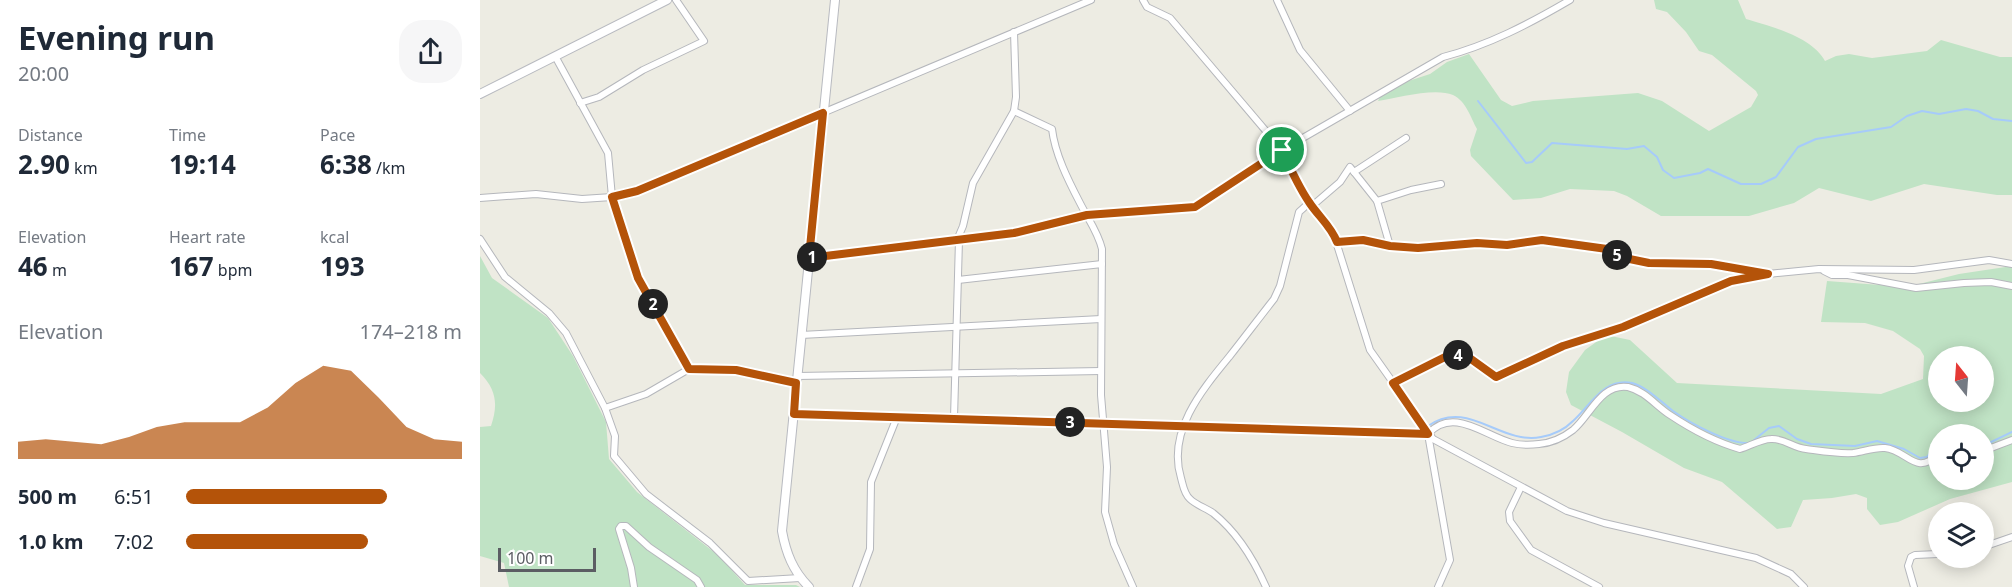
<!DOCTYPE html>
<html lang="en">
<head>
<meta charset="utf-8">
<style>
	body { margin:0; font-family:"Noto Sans",sans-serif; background:#f6f6f7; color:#1f2937; height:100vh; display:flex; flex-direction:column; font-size:22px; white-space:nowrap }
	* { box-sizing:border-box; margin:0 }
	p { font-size:20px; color:#747a83 }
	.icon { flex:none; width:33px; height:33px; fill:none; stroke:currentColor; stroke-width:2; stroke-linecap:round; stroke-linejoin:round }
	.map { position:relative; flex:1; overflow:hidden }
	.panel { display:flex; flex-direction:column; background:#fff; width:480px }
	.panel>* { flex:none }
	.needle { width:39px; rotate:343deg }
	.buttons { position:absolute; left:1448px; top:346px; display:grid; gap:12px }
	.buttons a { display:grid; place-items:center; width:66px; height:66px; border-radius:50%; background:#fff; box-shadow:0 3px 15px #0003; font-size:30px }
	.scale { position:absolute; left:18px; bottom:15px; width:98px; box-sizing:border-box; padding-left:6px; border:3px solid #5b5d63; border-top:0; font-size:16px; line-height:21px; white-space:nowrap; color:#5b5d63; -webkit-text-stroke:4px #fff; paint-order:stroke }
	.pin { position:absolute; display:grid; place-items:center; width:51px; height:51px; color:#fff; margin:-26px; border:3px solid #fff; border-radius:50%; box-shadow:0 2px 6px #0007 }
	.km { position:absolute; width:30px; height:30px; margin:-15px; border-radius:50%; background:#222; color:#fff; font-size:16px; line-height:30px; text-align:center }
	.round { display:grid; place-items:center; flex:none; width:63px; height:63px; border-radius:24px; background:#f6f6f7 }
	.overview { display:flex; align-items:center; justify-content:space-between; height:102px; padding:0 18px }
	h1 { font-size:33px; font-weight:700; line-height:45px }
	.stats { display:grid; grid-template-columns:repeat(3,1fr); gap:9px; height:102px; padding:6px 18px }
	.stats div { display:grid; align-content:center }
	.stats b { font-size:26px; font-weight:700 }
	.stats small { font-size:16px; font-weight:400 }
	.stats p { font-size:16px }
	.chart { height:168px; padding:12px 18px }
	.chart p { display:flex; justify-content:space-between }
	.chart svg { width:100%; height:108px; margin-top:6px; fill:#b45309; opacity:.7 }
	ul { padding:0 18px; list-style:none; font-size:20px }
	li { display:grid; grid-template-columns:96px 72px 1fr; align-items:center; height:45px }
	li i { height:15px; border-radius:8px; background:#b45309 }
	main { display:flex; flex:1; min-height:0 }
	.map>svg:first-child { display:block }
</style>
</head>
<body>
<main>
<section class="panel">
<div class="overview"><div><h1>Evening run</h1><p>20:00</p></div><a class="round"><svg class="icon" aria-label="share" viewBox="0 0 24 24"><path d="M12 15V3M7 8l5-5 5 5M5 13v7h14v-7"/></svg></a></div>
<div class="stats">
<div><p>Distance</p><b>2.90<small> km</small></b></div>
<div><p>Time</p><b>19:14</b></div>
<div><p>Pace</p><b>6:38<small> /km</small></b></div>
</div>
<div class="stats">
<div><p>Elevation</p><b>46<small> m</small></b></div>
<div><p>Heart rate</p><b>167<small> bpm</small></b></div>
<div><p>kcal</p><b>193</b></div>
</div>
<div class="chart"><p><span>Elevation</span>174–218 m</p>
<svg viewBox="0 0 160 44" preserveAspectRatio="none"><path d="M0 44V37L10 36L20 37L30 38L40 35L50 31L60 29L70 29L80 29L90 23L100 13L110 6L120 8L130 19L140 31L150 36L160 37V44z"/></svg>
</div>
<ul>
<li><b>500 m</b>6:51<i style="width:73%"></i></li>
<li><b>1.0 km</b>7:02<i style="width:66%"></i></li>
</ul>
</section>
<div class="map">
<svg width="1532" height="587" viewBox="0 0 1532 587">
	<rect width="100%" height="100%" fill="#edece3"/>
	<g fill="#c0e3c5" fill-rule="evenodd">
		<path d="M1174,0H1258L1266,19C1290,26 1333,37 1345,61L1356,56L1369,54L1392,58L1447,51L1461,40L1520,57H1532V195H1517L1444,184L1391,201L1339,188L1314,203L1269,216H1181L1147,196L1134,191L1090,189L1061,198L1033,200L991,156L990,150L997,129C991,118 986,101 973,95C955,87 917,98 898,101L904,89L950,74L967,62L989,54L1021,100L1032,106L1053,101L1158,93L1182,101L1229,131L1271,107L1278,95L1276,91L1232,55L1219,51L1206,32L1187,12L1176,9Z"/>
		<path d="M0,256L12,278L68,318L93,356L126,422L129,459L157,492L239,556L265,585H316L320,587H29L24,563L0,556V427L11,426C18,405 17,390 0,373Z"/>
		<path d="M1532,266V482L1470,499L1418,522L1400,525L1387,509V498L1376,494L1352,498L1323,500L1311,527L1297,529L1242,482L1204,468L1142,432L1091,405L1086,392L1089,372L1105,350L1126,335L1150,340L1197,383L1401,394L1443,379L1444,356L1440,349L1413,331L1385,323L1341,322L1347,281L1427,287L1479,274ZM1458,357H1503V402H1458ZM1458,435H1503V480H1458Z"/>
	</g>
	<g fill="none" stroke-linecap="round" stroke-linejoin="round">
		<g stroke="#a6cbfa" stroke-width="2">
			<path d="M998,101L1046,163L1052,162L1072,143L1147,149L1164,146L1177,157L1183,170L1194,178L1220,173L1228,169L1261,184H1281L1296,177L1318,147L1336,139L1411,127L1427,116L1442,111L1459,114L1486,109L1498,111L1513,119L1532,121"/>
			<path d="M948,426C988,398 1020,445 1061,437C1073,435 1084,430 1093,421C1110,406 1124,377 1152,383C1167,387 1181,402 1193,411C1210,423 1248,444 1269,443"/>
			<path d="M1274,440L1289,428L1299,426L1317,439L1331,444L1375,446L1397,441L1424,449L1440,458L1447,457L1458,444"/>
			<path d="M1503,446L1532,432"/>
		</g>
		<defs>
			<g id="street">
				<path d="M663,0L667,7L690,18L802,150L810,169L829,203L853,232L890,350L953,439L1087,511L1124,523L1276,558L1311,574L1324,587"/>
				<path d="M797,0L820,50L870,111"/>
				<path d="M75,56L128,153L132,197L158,278L209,369"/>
				<path d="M100,103L119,97L163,70L224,41L196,0"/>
				<path d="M534,111L572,129C575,154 588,180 600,203C608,219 618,232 622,249L621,395L627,467L625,512L634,544L653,587"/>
				<path d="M874,172L926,138"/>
				<path d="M0,198L56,194L102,199L132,197L157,191L611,0"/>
				<path d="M832,206L860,182L870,167L897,201"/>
				<path d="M0,239L25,277L69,313L86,333L125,408L135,436L134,456L166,494L230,543L268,581L320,578"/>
				<path d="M477,240L483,226L493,183L534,111L536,97L534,32"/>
				<path d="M857,242L883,240L910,246L938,248L997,243L1027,245L1062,240L1127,249L1140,257L1169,263L1231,264L1282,273"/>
				<path d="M910,246L897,201L931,190L961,184"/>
				<path d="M329,258L534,233L607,215L715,207L802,150L963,57C1009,45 1049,24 1090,0"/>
				<path d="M1344,271L1352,275H1368L1436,288L1484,283L1511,282L1532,286"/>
				<path d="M478,280L622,264"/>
				<path d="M321,335L621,319"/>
				<path d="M317,376L621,371"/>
				<path d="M913,383L965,357L984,354L1016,377L1083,346L1143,327L1251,281L1288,274L1339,269L1434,270L1509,260L1532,264"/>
				<path d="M125,408L166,394L209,369L256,370L316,383"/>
				<path d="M314,414L948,434C973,406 1005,436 1032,443C1040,445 1051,445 1059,444C1071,443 1084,437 1093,430C1110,416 1121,383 1148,387C1165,391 1176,406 1190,415C1211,429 1235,442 1260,449C1270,446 1281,439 1291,439C1303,438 1314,448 1326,449C1341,451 1358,454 1373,453C1383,452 1394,447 1405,448C1427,450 1436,477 1458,454"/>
				<path d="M474,418L479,240"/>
				<path d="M948,434L970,560L958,587"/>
				<path d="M1503,451L1532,440"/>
				<path d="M1041,487L1029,512L1030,521L1051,550L1119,587"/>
				<path d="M1503,547L1532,537"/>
				<path d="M154,587L151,568L139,529L141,526H146L169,547L217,580L221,587"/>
				<path d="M376,587L390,549L391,482L417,417"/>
				<path d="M786,587C774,560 757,532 733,513C726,508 716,505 710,499C704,494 703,485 701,478C687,432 721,391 749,357C764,338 779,318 794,299L800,286L819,212L829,203"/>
				<path d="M1434,587L1428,566L1431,557L1435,555L1458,554"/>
			</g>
			<g id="secondary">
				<path d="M0,94L187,0"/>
				<path d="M329,587C313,571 306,553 302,531L355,0"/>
			</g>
		</defs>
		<use href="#street" stroke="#b5b7bc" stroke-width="8"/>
		<use href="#secondary" stroke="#b8bac0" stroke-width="10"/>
		<use href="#street" stroke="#fff" stroke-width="6"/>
		<use href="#secondary" stroke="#fff" stroke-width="8"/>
	</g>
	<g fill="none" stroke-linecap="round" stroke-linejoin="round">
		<defs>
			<path id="route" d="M343,113L329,258L534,233L607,215L715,207L802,150C810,168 818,186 829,202C838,216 851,226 857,242L883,240L910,246L938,248L997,243L1027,245L1062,240L1127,249L1140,257L1169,263L1231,264L1288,274L1251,281L1143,327L1083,346L1016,377L984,354L965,357L913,383L948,434L314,414L316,383L256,370L209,369L158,278L132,197L157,191Z"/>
		</defs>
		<use href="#route" stroke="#fff" stroke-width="12"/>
		<use href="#route" stroke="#b45309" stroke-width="8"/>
	</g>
</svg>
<div class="buttons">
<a><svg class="needle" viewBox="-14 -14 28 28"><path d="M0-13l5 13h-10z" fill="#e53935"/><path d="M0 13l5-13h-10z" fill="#747a83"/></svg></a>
<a><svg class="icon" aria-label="locate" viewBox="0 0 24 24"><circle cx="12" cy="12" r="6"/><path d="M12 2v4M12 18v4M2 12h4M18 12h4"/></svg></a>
<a><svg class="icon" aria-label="layers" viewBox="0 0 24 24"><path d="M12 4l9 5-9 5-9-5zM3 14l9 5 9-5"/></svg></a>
</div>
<div class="scale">100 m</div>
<div class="pin" style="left:802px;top:150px;background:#1e9e55"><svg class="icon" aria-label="arrive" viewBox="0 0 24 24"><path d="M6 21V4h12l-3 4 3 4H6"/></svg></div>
<b class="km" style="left:332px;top:257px">1</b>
<b class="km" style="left:173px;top:304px">2</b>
<b class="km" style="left:590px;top:422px">3</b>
<b class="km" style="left:978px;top:355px">4</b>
<b class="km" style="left:1137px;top:255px">5</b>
</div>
</main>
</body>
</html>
